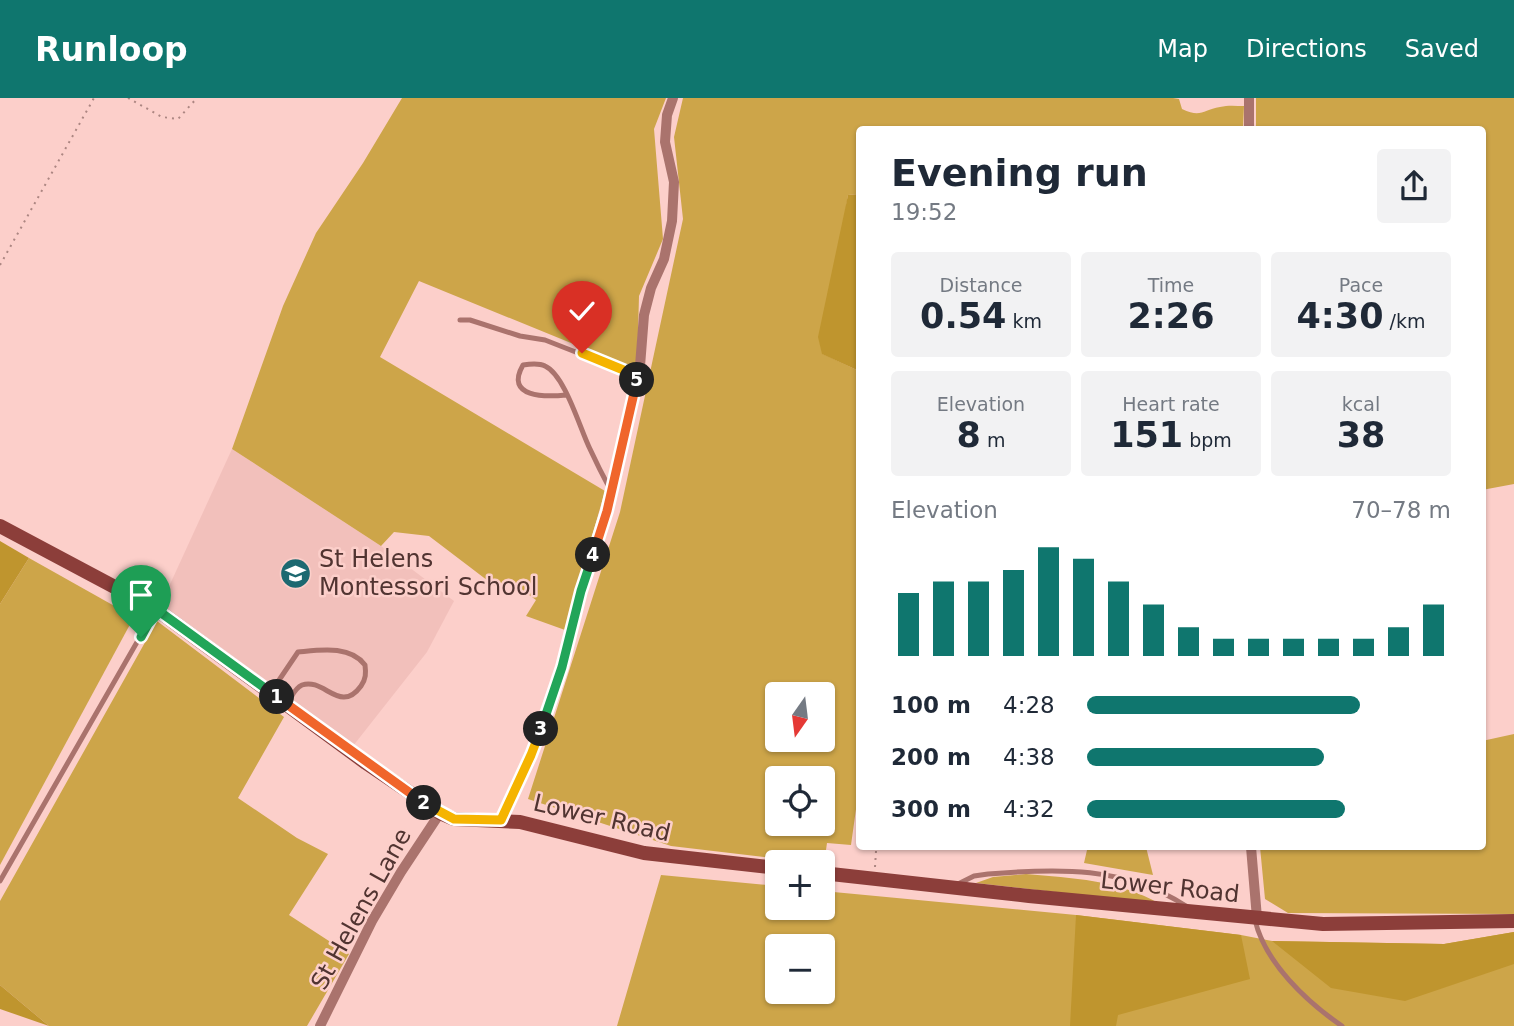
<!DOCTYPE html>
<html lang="en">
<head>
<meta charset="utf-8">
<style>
	body { margin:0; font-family:"DejaVu Sans",sans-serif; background:#f2f2f3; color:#1f2937; height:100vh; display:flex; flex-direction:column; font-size:26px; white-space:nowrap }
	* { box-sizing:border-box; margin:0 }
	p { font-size:23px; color:#747a83 }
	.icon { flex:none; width:38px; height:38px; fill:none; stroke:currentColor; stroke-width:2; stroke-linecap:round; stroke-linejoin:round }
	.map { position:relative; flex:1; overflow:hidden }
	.panel { position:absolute; left:856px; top:28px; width:630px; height:724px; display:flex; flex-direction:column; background:#fff; border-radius:7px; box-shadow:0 2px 5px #0004 }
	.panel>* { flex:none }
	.needle { width:46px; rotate:194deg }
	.fabs { position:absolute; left:765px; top:584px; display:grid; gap:14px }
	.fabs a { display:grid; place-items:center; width:70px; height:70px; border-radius:7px; background:#fff; box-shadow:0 2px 5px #0004; font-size:35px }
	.pin { position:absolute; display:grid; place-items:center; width:60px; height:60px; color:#fff; margin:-72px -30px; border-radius:50% 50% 50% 0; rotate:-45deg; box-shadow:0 0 7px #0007 }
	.pin .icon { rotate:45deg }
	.km { position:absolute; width:35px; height:35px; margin:-18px; border-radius:50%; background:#222; color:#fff; font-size:19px; line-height:35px; text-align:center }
	.round { display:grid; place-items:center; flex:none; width:74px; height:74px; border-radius:7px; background:#f2f2f3 }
	.head { display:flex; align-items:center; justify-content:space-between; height:119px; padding:0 35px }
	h1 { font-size:38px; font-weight:700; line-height:52px }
	.stats { display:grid; grid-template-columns:repeat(3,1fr); gap:10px; height:119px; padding:7px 35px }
	.stats div { display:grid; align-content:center; border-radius:7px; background:#f2f2f3; text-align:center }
	.stats b { font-size:35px; font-weight:700 }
	.stats small { font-size:19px; font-weight:400 }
	.stats p { font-size:19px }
	.chart { height:196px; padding:14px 35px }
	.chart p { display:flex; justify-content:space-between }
	.chart svg { width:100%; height:126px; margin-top:7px; stroke:#0f766e; stroke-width:6 }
	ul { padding:0 35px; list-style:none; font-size:23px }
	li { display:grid; grid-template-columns:112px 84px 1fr; align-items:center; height:52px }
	li i { height:18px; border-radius:9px; background:#0f766e }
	header { display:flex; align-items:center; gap:42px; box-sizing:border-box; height:98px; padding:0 35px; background:#0f766e; color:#fff }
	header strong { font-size:33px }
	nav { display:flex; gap:38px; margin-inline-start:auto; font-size:24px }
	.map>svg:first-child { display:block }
</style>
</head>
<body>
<header>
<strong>Runloop</strong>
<nav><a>Map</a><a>Directions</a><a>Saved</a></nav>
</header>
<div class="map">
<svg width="1514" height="928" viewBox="0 0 1514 928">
	<rect width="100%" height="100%" fill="#fccfca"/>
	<path fill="#f2c0bb" d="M232,351L381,448L454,503L427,554L353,648L161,506Z"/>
	<g fill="#cda549" fill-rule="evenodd">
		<path d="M402,0H666L654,31L663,141L639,198L637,272L419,183L380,259L605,393L565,532L526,518L536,502L510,483L500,492L429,438L394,434L381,448L232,351L283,208L316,135L363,65Z"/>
		<path d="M683,0H1173L1179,1L1182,11C1201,20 1203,12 1220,9C1228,7 1236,8 1244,8L1243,31L859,32V96L848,97L823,256L859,273V704H857L851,747L827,745L824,766L671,748L528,701L620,414L683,121L674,39ZM777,597H822V642H777ZM777,681H822V726H777Z"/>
		<path d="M1256,0H1514V386L1482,392V32L1256,31Z"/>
		<path d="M29,460L134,519L0,767V506Z"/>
		<path d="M157,523L284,619L238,700L297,740L328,756L289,817L349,856L307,928H49L0,887V803Z"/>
		<path d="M1514,636V816L1288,815L1265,801L1260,749H1482V643Z"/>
		<path d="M1062,749H1146L1153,777L1084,765L1087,752Z"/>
		<path d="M1026,776C1072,780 1119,782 1160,806L976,785L993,779Z"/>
		<path d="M661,777L777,788V810H822L823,793L1076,817L1241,837L1272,843L1444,846L1514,834V928H617ZM777,849H822V894H777Z"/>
	</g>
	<g fill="#bf952e">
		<path d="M859,96V273L822,256L818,239L848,97Z"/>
		<path d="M0,443L29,460L0,506Z"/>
		<path d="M1076,817L1241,837L1250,881L1118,917L1116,928H1070Z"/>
		<path d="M1514,834V866L1405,903L1331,890L1272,843L1444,846Z"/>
		<path d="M0,887L49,928L0,911Z"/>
	</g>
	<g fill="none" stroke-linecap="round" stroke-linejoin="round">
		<g stroke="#ac8682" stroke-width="2" stroke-dasharray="2 5" stroke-linecap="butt">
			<path d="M128,0L162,19L178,21L197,0"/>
			<path d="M0,167L94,0"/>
			<path d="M875,769L876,753"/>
		</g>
		<g stroke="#aa736d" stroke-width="5">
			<path d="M460,222H470L520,238L545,242L637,278"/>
			<path d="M566,297C546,299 504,300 523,267C530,266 539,265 545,268C565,277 580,331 590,351C596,364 603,378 610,391"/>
			<path d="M271,594L298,554C320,552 350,547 365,567C366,575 366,581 361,588C340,617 324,579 302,587C295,590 292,598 288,604"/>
			<path d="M0,783L156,511"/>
			<path d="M956,787L974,778L988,776C1058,770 1124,768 1186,808"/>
			<path d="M1255,822C1265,865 1307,904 1342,928"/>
		</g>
		<g stroke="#aa736d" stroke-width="10">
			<path d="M1249,0V32"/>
			<path d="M501,722L531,657L562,569L581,493L607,413L640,268L644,217L651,190L664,161L672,123L674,84L665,44L667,17L673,0"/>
			<path d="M1251,749L1257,820"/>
			<path d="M320,928L372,823L401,774L440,715"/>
		</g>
		<g stroke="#8c3e3a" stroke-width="14">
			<path d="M0,428L156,511L366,665L440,715L454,721L520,724L644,755L777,770"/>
			<path d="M822,775L1029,798L1323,826L1514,823"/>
		</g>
	</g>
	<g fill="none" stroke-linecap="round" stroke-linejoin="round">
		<defs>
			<path id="split-1" d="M141,539L156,511L277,599"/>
			<path id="split-2" d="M277,599L424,705"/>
			<path id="split-3" d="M424,705L454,721L501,722L531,657L541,631"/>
			<path id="split-4" d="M541,631L562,569L581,493L593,457"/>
			<path id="split-5" d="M593,457L607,413L637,282"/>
			<path id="split-6" d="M582,255L638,278L637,282"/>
		</defs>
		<use href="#split-1" stroke="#fff" stroke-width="14"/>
		<use href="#split-2" stroke="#fff" stroke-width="14"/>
		<use href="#split-3" stroke="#fff" stroke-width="14"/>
		<use href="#split-4" stroke="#fff" stroke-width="14"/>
		<use href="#split-5" stroke="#fff" stroke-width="14"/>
		<use href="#split-6" stroke="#fff" stroke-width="14"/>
		<use href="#split-1" stroke="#22a559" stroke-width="9"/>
		<use href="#split-2" stroke="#f0652b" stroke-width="9"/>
		<use href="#split-3" stroke="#f5b400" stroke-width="9"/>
		<use href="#split-4" stroke="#22a559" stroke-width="9"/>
		<use href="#split-5" stroke="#f0652b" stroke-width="9"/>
		<use href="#split-6" stroke="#f5b400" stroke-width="9"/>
	</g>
	<defs>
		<symbol id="school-disc" viewBox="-11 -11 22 22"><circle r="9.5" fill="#1d6971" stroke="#fccfca"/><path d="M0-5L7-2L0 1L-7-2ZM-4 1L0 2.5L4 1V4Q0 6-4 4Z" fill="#fff"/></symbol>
	</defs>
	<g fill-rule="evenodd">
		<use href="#school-disc" x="278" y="458" width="35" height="35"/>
	</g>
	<g text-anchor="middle" stroke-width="5" stroke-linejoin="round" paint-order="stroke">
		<g font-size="24" fill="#513431" stroke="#fccfca" text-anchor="start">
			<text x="319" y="469">St Helens<tspan x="319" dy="28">Montessori School</tspan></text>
		</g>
		<g font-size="24" fill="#513431" stroke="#fccfca">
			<text transform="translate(602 720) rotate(13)" y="8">Lower Road</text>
			<text transform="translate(1170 789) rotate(6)" y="8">Lower Road</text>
			<text transform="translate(361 811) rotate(-61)" y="8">St Helens Lane</text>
		</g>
	</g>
</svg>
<div class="fabs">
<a><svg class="needle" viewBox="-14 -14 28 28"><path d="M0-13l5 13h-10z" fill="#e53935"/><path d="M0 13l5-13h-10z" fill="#747a83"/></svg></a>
<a><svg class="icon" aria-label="locate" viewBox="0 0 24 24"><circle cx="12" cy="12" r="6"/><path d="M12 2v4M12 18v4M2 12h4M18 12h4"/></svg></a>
<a>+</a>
<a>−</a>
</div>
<div class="pin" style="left:141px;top:539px;background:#1e9e55"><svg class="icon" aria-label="arrive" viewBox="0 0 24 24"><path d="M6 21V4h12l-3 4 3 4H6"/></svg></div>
<div class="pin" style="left:582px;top:255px;background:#d93025"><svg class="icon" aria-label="check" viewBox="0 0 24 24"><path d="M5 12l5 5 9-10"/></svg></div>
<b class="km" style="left:277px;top:599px">1</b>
<b class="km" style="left:424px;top:705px">2</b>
<b class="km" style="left:541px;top:631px">3</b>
<b class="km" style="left:593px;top:457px">4</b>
<b class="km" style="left:637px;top:282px">5</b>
<section class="panel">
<div class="head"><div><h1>Evening run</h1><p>19:52</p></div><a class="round"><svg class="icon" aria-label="share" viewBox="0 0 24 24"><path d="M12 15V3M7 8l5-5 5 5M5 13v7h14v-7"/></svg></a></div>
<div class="stats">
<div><p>Distance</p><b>0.54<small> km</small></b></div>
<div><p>Time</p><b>2:26</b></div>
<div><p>Pace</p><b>4:30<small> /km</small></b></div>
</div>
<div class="stats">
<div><p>Elevation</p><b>8<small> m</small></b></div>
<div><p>Heart rate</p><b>151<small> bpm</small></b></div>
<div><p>kcal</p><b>38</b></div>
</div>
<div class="chart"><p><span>Elevation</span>70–78 m</p>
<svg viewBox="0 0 160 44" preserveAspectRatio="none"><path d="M5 44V22M15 44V18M25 44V18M35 44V14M45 44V6M55 44V10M65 44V18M75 44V26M85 44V34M95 44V38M105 44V38M115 44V38M125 44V38M135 44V38M145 44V34M155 44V26"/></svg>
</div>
<ul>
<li><b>100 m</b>4:28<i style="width:75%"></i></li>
<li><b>200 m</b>4:38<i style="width:65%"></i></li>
<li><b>300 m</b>4:32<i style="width:71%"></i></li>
</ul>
</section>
</div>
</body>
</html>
